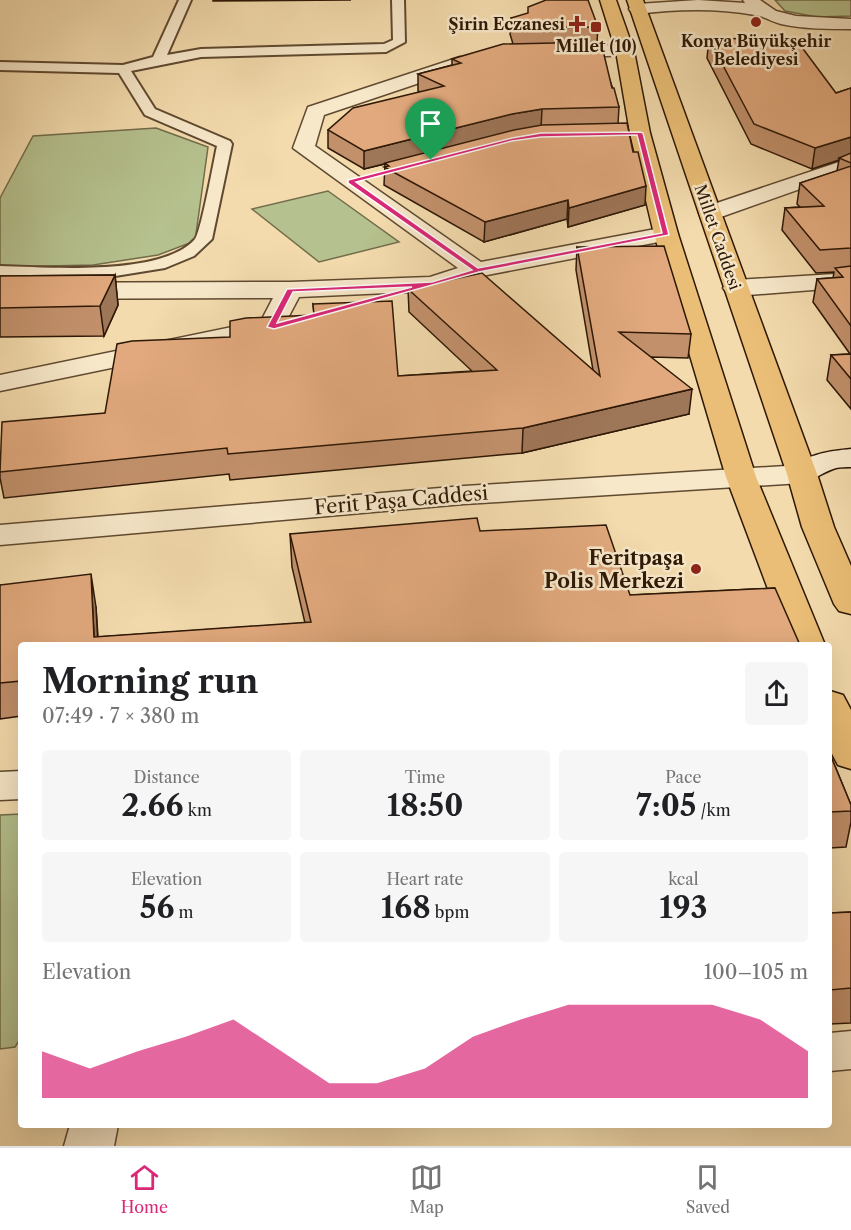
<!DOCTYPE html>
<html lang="en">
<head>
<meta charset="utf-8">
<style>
	body { margin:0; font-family:"Libre Caslon Text",serif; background:#f6f6f6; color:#202124; height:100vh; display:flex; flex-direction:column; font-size:22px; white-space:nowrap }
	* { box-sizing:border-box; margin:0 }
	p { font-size:20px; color:#757577 }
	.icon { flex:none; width:33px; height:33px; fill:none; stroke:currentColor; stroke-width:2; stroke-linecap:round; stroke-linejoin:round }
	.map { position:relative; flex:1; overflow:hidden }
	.drawer { position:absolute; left:18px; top:642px; width:814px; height:486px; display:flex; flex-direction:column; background:#fff; border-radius:6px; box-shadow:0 6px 24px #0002 }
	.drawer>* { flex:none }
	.pin { position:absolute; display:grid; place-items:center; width:51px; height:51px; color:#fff; margin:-62px -26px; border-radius:50% 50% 50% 0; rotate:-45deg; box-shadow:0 0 6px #0007 }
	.pin .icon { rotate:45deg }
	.round { display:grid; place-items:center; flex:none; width:63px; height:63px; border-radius:6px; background:#f6f6f6 }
	.headline { display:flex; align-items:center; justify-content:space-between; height:102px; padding:0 24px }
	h1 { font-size:33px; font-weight:700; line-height:45px }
	.stats { display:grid; grid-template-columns:repeat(3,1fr); gap:9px; height:102px; padding:6px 24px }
	.stats div { display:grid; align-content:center; border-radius:6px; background:#f6f6f6; text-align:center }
	.stats b { font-size:30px; font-weight:700 }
	.stats small { font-size:16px; font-weight:400 }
	.stats p { font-size:16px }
	.chart { height:168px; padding:12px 24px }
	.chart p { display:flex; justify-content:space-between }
	.chart svg { width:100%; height:108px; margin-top:6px; fill:#db2777; opacity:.7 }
	.dock { display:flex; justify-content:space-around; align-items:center; height:84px; border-top:2px solid #e0e0e0; background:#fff; font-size:16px; color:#757577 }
	.dock a { display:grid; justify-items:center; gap:3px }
	.dock .current { color:#db2777 }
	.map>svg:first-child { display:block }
</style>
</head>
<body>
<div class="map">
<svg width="851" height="1146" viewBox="0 0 851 1146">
	<rect width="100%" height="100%" fill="#f3dbad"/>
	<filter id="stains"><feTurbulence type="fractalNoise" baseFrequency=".00333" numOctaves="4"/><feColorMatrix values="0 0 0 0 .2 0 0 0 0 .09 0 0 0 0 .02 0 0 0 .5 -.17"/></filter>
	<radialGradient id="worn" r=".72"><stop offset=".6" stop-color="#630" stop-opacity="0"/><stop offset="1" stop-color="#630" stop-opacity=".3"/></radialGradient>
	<g fill="#b5c18e" stroke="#726c4a" stroke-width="1.5">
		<path d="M775,0H851V16L817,17L785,11Z"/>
		<path d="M156,128L208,147L195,241L158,255L93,265L0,267V198L33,136Z"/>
		<path d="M328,191L399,242L319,262L252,209Z"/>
		<path d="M21,814V1038L15,1047L0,1049V815Z"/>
	</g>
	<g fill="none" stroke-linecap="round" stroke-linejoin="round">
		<defs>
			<path id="lane" d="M179,0H191L167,55L201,49L384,44L393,40L392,0H404L405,42L386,52L201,57L131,71L155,109L230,141L232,144L212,239L194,256L165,268L109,277L0,276V266C48,267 162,277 195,239C201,232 214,160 217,146L145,115L119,73L0,70V62L123,65L153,57Z"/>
			<g id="street">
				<path d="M698,0L745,3L743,0H760L776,11L796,16L851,19V29C827,29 804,29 781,24C772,22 764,16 755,15C717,8 676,9 638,14L632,13L629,9L632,5L638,4Z"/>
				<path d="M625,45L631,47L634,51L631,55L558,58L552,56L549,52L552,48L558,46Z"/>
				<path d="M460,57L467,59L469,63L467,67L324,115L315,146L481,262L666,227L674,229L678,234L674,239L482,276L432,291L299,297L280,333L0,391V375L261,321L273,298L0,299V283L290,282L430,277L458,268L293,148L308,107Z"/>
				<path d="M851,158V171L718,218L710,220L702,218L699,213L702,208Z"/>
				<path d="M851,273V287L736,296L727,293L723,288L727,283L736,280Z"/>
				<path d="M802,465L813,468L817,474L813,480L802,483L464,504L0,545V525L464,486Z"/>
				<path d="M21,771V799L0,800V772Z"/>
				<path d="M851,1031V1069L830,1071V1033Z"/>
				<path d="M70,1125H118L114,1146H64Z"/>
			</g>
			<path id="secondary" d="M851,449V467C846,467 841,467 836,468C819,473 811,485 791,480L787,474C800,455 829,451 851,449Z"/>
			<g id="primary">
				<path d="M600,0H616L634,51L650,133L678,234L756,477L825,645H789L726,477L654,234L630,133L616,51Z"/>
				<path d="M627,0H643L817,474L834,527L851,566V614L839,611L834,604L802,527L787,474Z"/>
				<path d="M830,691L843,695L851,710V769L838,765L830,750Z"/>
			</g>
		</defs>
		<use href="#lane" stroke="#5f4930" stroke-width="4"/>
		<use href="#street" stroke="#5f4930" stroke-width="3"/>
		<use href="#secondary" stroke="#2e1806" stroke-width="3"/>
		<use href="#primary" stroke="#2e1806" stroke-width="3"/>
		<use href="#lane" fill="#f7e8ca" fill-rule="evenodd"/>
		<use href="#street" fill="#f7e8ca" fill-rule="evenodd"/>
		<use href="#secondary" fill="#f7e8ca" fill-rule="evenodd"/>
		<use href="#primary" fill="#eabe76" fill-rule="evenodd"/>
	</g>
	<g fill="#c2916c" stroke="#2e1806" stroke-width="1.5">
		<path d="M213,0H351L213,1Z"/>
		<path d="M511,18L598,27L597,42L619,107L618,124L645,205L568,227L567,219L484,242L384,185L385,164L364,169L328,148V130L420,92L418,91V74L452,65V59L513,44L510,34Z"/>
		<path d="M709,39L836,93L851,88V409L827,380L831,355L850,354L813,302L817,279L833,278L834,272L816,273L782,230L785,208L800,207L797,204L800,183L837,171L839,160L812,169L751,144L707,58Z"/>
		<path d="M577,247L691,334L688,358L651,357L689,414L522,453L230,480L229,474L4,498L0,478V453L105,413L230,337L314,315L313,304L398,376L472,371L409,312L408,289L593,370L576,270Z"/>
		<path d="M115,275L118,305L104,336L0,337V276Z"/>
		<path d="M480,531L630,595L775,588L21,645V716L0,719V585L96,607L98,637L305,623L292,567L290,534Z"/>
		<path d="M830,754L851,805V822L846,847L830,848Z"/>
		<path d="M851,912V1023L830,1024V913Z"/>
	</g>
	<g fill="#9e7658" stroke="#2e1806" stroke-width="1.5">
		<path d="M542,109L541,127L511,132L364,169V151L512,114Z"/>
		<path d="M851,137V157L839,158V160L812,169L815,148Z"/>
		<path d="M646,186L645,205L568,227L569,208Z"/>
		<path d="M568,200L567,219L484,242L485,222Z"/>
		<path d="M115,275L118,305L104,336L100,306Z"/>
		<path d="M692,389L689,414L522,453L523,428Z"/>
		<path d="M91,574L96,607L98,645L94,637Z"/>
	</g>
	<g fill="#e1a97d" stroke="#2e1806" stroke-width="1.5">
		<path d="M546,0H588L598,27L513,28L511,18L528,13V7Z"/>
		<path d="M795,38L836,93L851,88V137L815,148L754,124L709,39Z"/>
		<path d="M601,42L612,88H614L619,107L542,109L512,114L364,151L328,130L353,108L444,86L418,74L461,63L452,59L503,44Z"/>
		<path d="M627,123L633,152H638L646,186L569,208L568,200L485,222L384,167L389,166L385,163L514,130L542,125Z"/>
		<path d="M851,153V163L839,158Z"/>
		<path d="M851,166V248L820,250L785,208L824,206L800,183Z"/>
		<path d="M664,246L691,334L619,332L692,389L523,428L228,454L227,448L0,472L2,422L105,413L117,344L132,341L230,337V321L246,318L314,315L313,304L392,301L398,376L497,370L408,289L482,273L600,376L577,247Z"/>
		<path d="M851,266V326L817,279L843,277L835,268Z"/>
		<path d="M115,275L100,306L0,308V276Z"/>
		<path d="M851,354V379L831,355Z"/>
		<path d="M477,518L480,531L606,525L630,595L775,588L800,645H21V681L0,683V585L91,574L94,637L311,622L290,534Z"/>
		<path d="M830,754L851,805V811L830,812Z"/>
		<path d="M851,912V988L830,990V913Z"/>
	</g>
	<path fill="#db2777" stroke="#fff" stroke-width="1.5" fill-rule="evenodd" d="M640,132L643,133L669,235L479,272L274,329L267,327L287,289L432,282L472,270L348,183V180L512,138L541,133ZM637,135L662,233L478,268L356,182L512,141L541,137ZM412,287L277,323L293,292Z"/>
	<g fill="#8f2418" stroke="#f7e8ca" stroke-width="2">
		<circle cx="756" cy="22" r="6"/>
		<path d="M574 15h6v6h6v6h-6v6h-6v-6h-6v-6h6z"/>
		<rect x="590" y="21" width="12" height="12" rx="3"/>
		<circle cx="696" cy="569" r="6"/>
	</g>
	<g text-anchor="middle" stroke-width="5" stroke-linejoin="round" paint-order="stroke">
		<g font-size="16" font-weight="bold" fill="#2e1806" stroke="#f7e8ca">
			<text x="565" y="30" text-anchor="end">Şirin Eczanesi</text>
			<text x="756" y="47">Konya Büyükşehir<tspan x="756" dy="18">Belediyesi</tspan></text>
			<text x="596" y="52">Millet (10)</text>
		</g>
		<g font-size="16" fill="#2e1806" stroke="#f7e8ca">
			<text transform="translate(718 237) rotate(71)" y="6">Millet Caddesi</text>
		</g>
		<g font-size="20" fill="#2e1806" stroke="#f7e8ca">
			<text transform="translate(401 500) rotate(-5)" y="7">Ferit Paşa Caddesi</text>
		</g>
		<g font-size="20" font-weight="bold" fill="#2e1806" stroke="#f7e8ca" text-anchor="end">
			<text x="684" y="565">Feritpaşa<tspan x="684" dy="23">Polis Merkezi</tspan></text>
		</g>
	</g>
	<rect width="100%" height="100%" filter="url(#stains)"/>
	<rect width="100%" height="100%" fill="url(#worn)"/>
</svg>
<div class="pin" style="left:431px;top:160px;background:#1e9e55"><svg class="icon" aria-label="arrive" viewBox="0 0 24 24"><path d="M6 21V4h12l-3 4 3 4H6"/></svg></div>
<section class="drawer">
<div class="headline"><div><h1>Morning run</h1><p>07:49 · 7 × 380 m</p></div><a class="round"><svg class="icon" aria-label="share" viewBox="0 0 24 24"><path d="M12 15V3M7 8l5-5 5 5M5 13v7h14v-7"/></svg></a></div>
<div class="stats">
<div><p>Distance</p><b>2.66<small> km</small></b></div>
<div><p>Time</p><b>18:50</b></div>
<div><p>Pace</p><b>7:05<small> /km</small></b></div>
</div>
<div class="stats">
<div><p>Elevation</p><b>56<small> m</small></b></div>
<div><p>Heart rate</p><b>168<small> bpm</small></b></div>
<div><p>kcal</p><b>193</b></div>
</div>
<div class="chart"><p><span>Elevation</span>100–105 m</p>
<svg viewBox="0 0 160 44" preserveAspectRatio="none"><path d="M0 44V25L10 32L20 25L30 19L40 12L50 25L60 38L70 38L80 32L90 19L100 12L110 6L120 6L130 6L140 6L150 12L160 25V44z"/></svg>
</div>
</section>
</div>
<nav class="dock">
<a class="current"><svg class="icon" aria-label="home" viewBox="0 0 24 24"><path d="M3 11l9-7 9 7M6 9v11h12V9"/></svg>Home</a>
<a><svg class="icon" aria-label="map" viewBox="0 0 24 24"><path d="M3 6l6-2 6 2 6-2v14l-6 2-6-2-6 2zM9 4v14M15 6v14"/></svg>Map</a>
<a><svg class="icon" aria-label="saved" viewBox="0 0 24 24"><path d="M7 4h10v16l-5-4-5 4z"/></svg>Saved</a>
</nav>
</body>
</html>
